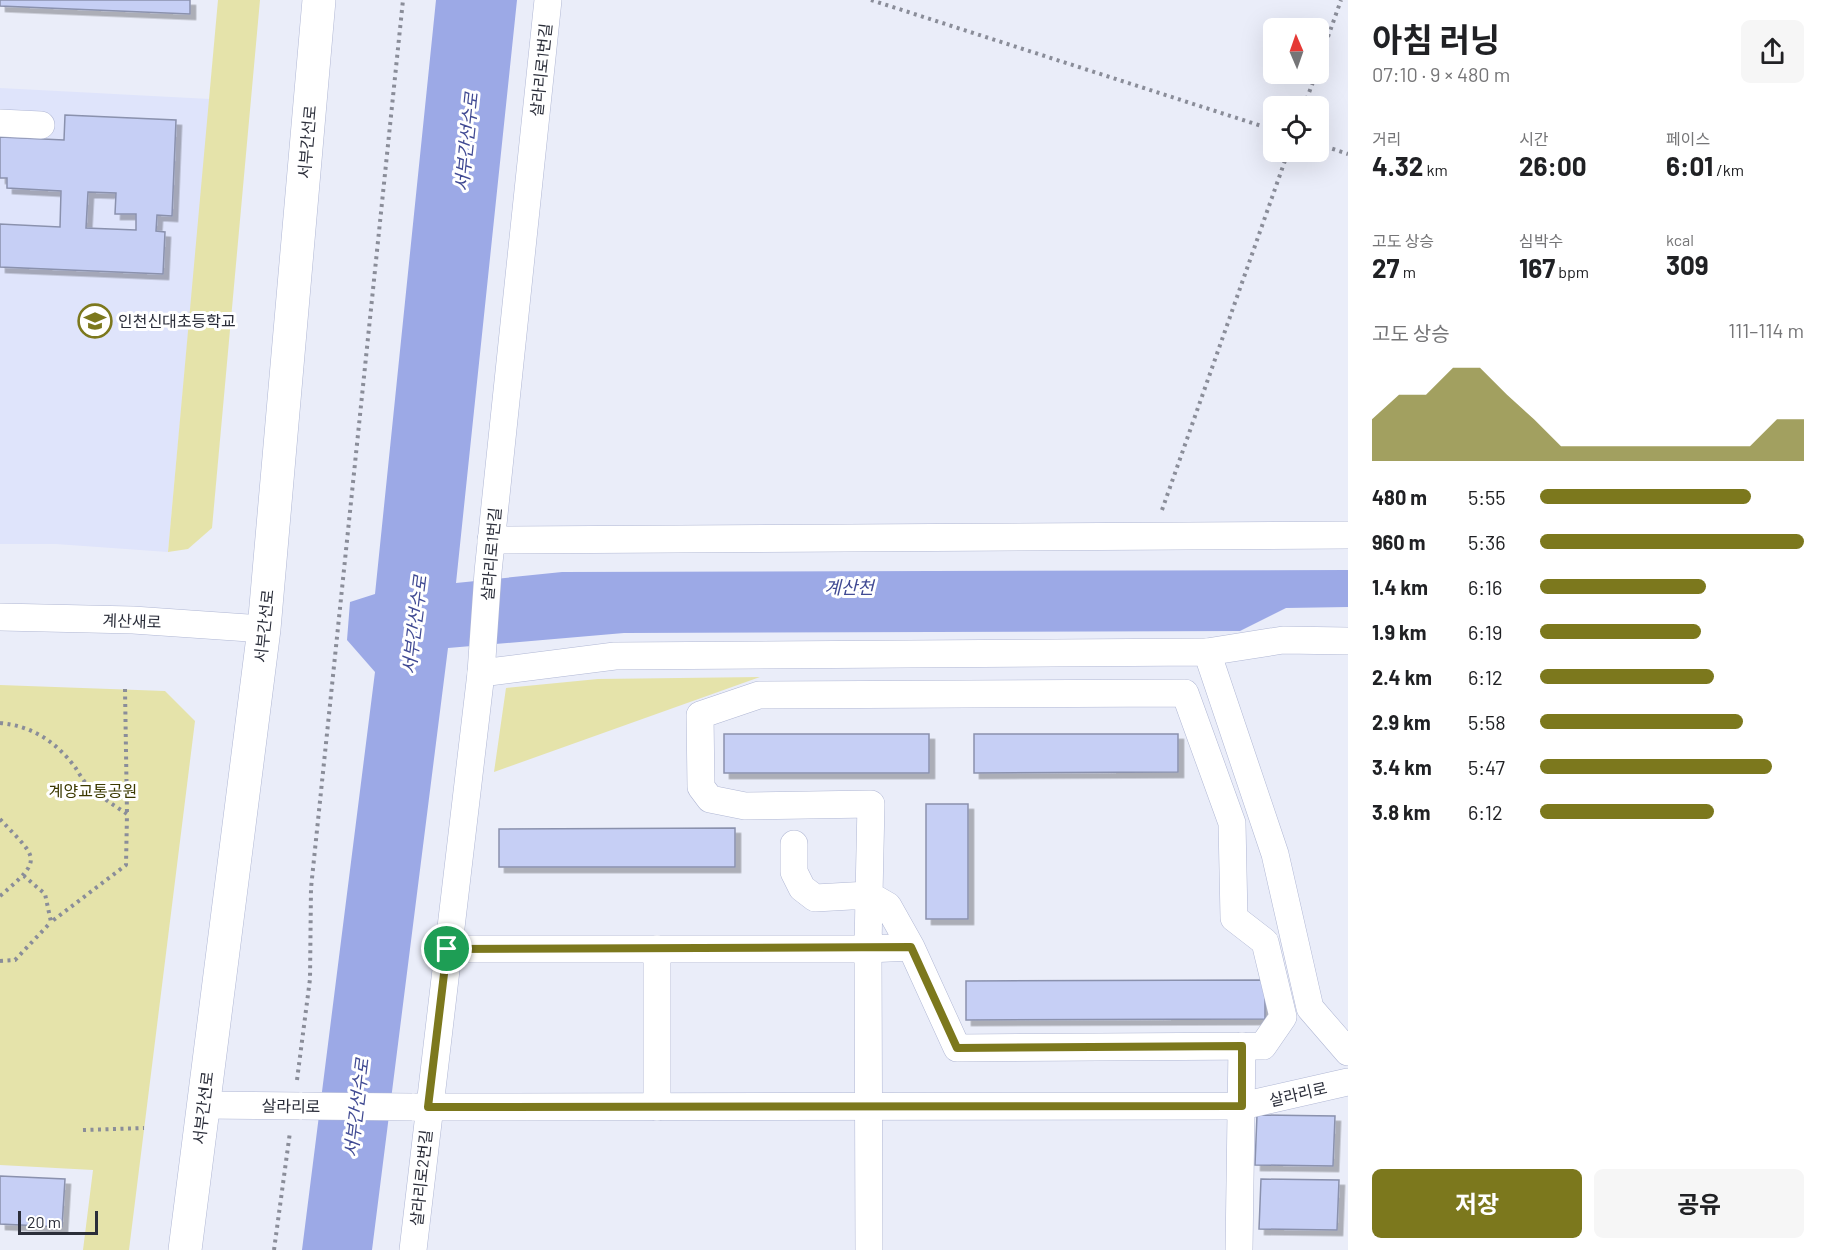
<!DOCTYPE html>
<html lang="ko">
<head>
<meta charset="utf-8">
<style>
	body { margin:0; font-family:Barlow,"Noto Sans KR",sans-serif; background:#f6f6f6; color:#202124; height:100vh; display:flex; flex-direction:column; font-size:22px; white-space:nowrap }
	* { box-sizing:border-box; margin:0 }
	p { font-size:20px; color:#757577 }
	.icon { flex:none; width:33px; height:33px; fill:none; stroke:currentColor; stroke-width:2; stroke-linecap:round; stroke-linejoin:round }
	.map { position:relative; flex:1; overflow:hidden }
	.panel { display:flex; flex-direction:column; background:#fff; width:480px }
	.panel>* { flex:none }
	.needle { width:39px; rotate:358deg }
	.tools { position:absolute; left:1263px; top:18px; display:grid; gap:12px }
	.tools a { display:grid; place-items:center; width:66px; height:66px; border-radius:9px; background:#fff; box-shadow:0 6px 24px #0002; font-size:30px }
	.scale { position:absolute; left:18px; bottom:15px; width:80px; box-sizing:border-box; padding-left:6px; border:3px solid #2b2e3a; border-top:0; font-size:16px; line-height:21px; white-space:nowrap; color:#2b2e3a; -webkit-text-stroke:4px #fff; paint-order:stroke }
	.pin { position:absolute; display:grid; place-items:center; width:51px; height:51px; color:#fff; margin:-26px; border:3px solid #fff; border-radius:50%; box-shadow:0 2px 6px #0007 }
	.round { display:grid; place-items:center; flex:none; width:63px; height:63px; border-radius:9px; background:#f6f6f6 }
	.headline { display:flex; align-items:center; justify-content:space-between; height:102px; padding:0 24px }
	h1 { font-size:33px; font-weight:700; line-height:45px }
	.figures { display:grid; grid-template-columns:repeat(3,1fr); gap:9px; height:102px; padding:6px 24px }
	.figures div { display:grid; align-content:center }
	.figures b { font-size:26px; font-weight:700 }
	.figures small { font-size:16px; font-weight:400 }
	.figures p { font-size:16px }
	.chart { height:168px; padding:12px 24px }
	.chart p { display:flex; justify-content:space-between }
	.chart svg { width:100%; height:108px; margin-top:6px; fill:#7c781d; opacity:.7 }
	.action { display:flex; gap:12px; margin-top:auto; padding:12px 24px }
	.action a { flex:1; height:69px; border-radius:9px; background:#7c781d; color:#fff; font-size:24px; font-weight:700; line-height:69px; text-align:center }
	.action a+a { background:#f6f6f6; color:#202124 }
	ul { padding:0 24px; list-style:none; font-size:20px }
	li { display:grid; grid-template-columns:96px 72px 1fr; align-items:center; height:45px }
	li i { height:15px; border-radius:8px; background:#7c781d }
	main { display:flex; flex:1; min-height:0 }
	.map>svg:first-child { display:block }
</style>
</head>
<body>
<main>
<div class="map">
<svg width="1348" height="1250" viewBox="0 0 1348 1250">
	<defs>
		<filter id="shadow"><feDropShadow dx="5.5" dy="5.5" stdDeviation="0" flood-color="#0004"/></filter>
	</defs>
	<rect width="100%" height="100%" fill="#eaedf9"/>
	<path fill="#dfe4fb" d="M0,88L210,99L168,552L56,544H0Z"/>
	<g fill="#e5e3aa">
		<path d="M218,0H260L212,528L188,549L168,552Z"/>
		<path d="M760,677L494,772L506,688L598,679Z"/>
		<path d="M0,685L165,691L195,721L129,1250H83L93,1170L0,1165Z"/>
	</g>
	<path fill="#9ca9e6" d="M436,0H517L456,583L562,572L1348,570V607L1286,608L1240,631L624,633L448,648L372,1250H302L375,672L347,640L350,602L375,594Z"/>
	<g fill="#c6cff5" stroke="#8a91ad" stroke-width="1.5" fill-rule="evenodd" filter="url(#shadow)">
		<path d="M0,0H190V14L0,6Z"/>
		<path d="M65,115L176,120L172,216L157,215L156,231L165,232L163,274L0,267V224L60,227L61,191L7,188V178H0V137L64,140ZM88,192L116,193L115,214H136V230L86,228Z"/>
		<rect x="724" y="734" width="205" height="39"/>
		<path d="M974,734H1178V772L974,773Z"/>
		<rect x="926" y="804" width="42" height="115"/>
		<path d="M735,828V867H499V829Z"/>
		<path d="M1265,980V1019L966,1020V981Z"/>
		<path d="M1257,1115L1335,1116L1333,1166L1255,1165Z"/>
		<path d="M0,1176L65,1179L62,1227L0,1224Z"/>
		<path d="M1261,1179L1339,1180L1337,1230L1259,1229Z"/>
	</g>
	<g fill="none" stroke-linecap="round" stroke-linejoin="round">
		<defs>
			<g id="minor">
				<path d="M0,123L41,125"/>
				<path d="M491,540L1348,535"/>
				<path d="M0,617L133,620L264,629"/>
				<path d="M1207,652L1283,640L1348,641"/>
				<path d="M481,673L615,656L1207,652L1275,854L1310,1008L1348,1052"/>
				<path d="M794,844V872L802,888L815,898L869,895L868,949L911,947L957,1048L1263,1046L1283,1017L1265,942L1234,918L1232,823L1185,693L759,695L700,715L701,787L710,799L745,806L871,804L869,895L888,906L911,947"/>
				<path d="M447,949H868L869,1250"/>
				<path d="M203,1105L302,1106"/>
				<path d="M412,1107L1242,1106L1348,1082"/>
				<path d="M657,1107V949"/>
				<path d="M413,1250L481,673L488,572L548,0"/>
				<path d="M1239,1250L1242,1046"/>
			</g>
			<path id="major" d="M185,1250L264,629L319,0"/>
		</defs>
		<use href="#minor" stroke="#b0b7d4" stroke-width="28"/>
		<use href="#major" stroke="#b0b7d4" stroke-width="34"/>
		<g stroke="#8a8d99" stroke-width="4" stroke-dasharray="3 4.5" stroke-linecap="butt">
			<path d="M871,0L1274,130"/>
			<path d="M1318,65L1341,0"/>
			<path d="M1304,106L1316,74"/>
			<path d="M1318,144L1348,154"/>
			<path d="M1162,510L1288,152"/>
			<path d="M125,689L127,814"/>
			<path d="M0,723C32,726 55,741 75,767C79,773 83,781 89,786C100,797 114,805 127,814L126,865L51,922L45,894L24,876"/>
			<path d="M0,819C37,859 45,858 0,896"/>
			<path d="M0,961L15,960L51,922"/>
			<path d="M297,1080L310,979L311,888L403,0"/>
			<path d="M83,1130L144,1128"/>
			<path d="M274,1250L290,1132"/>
		</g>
		<use href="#minor" stroke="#fff" stroke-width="27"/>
		<use href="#major" stroke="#fff" stroke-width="33"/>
		<defs>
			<path id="minor-bridge" d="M302,1106L412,1107"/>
		</defs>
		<use href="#minor-bridge" stroke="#b0b7d4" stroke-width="28" stroke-linecap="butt"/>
		<use href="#minor-bridge" stroke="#fff" stroke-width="27"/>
	</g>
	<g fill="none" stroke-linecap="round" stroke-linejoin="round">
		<defs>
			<path id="route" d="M911,947L957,1048L1242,1046V1106L428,1107L447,949Z"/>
		</defs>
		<use href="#route" stroke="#fff" stroke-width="12"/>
		<use href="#route" stroke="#7c781d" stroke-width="8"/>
	</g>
	<defs>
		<symbol id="school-ring" viewBox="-11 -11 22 22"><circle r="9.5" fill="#fff" stroke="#7c781d" stroke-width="1.5"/><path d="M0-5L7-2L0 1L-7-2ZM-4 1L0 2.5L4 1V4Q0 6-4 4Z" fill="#7c781d"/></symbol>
	</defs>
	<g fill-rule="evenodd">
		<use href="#school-ring" x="76" y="302" width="38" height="38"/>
	</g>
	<g text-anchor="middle" stroke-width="6" stroke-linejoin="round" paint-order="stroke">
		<g font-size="16" fill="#2b2e3a" stroke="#fff">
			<text transform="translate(541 70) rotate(-84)" y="6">살라리로1번길</text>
			<text transform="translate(307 142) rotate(-85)" y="6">서부간선로</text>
			<text transform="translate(491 554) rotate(-85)" y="6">살라리로1번길</text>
			<text transform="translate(132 621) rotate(2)" y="6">계산새로</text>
			<text transform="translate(264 626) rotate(-84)" y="6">서부간선로</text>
			<text transform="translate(1298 1094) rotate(-13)" y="6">살라리로</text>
			<text transform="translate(291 1106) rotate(1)" y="6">살라리로</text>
			<text transform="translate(203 1108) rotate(-83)" y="6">서부간선로</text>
			<text transform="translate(421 1178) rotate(-84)" y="6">살라리로2번길</text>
		</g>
		<g font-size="16" fill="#2b2e3a" stroke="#fff" text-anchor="start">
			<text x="118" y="327">인천신대초등학교</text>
		</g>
		<g font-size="16" fill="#3b3900" stroke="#fff">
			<text x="93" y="797">계양교통공원</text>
		</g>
		<g font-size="18" font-style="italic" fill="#404a93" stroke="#fff">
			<text transform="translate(467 142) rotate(-84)" y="6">서부간선수로</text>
			<text x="849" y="594">계산천</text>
			<text transform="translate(415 625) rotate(-83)" y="6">서부간선수로</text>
			<text transform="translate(357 1108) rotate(-83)" y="6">서부간선수로</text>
		</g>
	</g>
</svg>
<div class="tools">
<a><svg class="needle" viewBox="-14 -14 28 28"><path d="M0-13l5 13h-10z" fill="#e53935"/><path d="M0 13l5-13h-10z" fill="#757577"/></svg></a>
<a><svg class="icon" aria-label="locate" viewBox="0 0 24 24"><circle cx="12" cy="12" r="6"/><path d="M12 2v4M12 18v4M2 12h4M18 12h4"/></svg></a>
</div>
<div class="scale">20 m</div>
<div class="pin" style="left:447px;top:949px;background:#1e9e55"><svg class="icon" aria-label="arrive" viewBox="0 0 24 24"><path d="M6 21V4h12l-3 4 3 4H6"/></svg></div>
</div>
<section class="panel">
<div class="headline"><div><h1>아침 러닝</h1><p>07:10 · 9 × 480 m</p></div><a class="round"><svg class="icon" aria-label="share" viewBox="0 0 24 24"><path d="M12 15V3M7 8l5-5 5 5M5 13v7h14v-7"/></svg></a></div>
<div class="figures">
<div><p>거리</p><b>4.32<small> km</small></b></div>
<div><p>시간</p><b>26:00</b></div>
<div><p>페이스</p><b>6:01<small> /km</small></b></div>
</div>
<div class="figures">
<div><p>고도 상승</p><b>27<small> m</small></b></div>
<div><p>심박수</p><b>167<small> bpm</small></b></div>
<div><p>kcal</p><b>309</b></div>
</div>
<div class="chart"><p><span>고도 상승</span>111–114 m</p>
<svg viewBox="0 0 160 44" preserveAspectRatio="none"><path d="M0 44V27L10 17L20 17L30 6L40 6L50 17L60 27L70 38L80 38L90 38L100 38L110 38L120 38L130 38L140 38L150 27L160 27V44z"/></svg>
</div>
<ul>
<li><b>480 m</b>5:55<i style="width:80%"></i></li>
<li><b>960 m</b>5:36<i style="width:100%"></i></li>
<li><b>1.4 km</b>6:16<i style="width:63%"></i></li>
<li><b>1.9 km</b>6:19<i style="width:61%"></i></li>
<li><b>2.4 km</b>6:12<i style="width:66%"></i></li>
<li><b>2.9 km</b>5:58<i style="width:77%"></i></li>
<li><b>3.4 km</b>5:47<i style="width:88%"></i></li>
<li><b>3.8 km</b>6:12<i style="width:66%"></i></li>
</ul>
<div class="action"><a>저장</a><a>공유</a></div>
</section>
</main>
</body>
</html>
